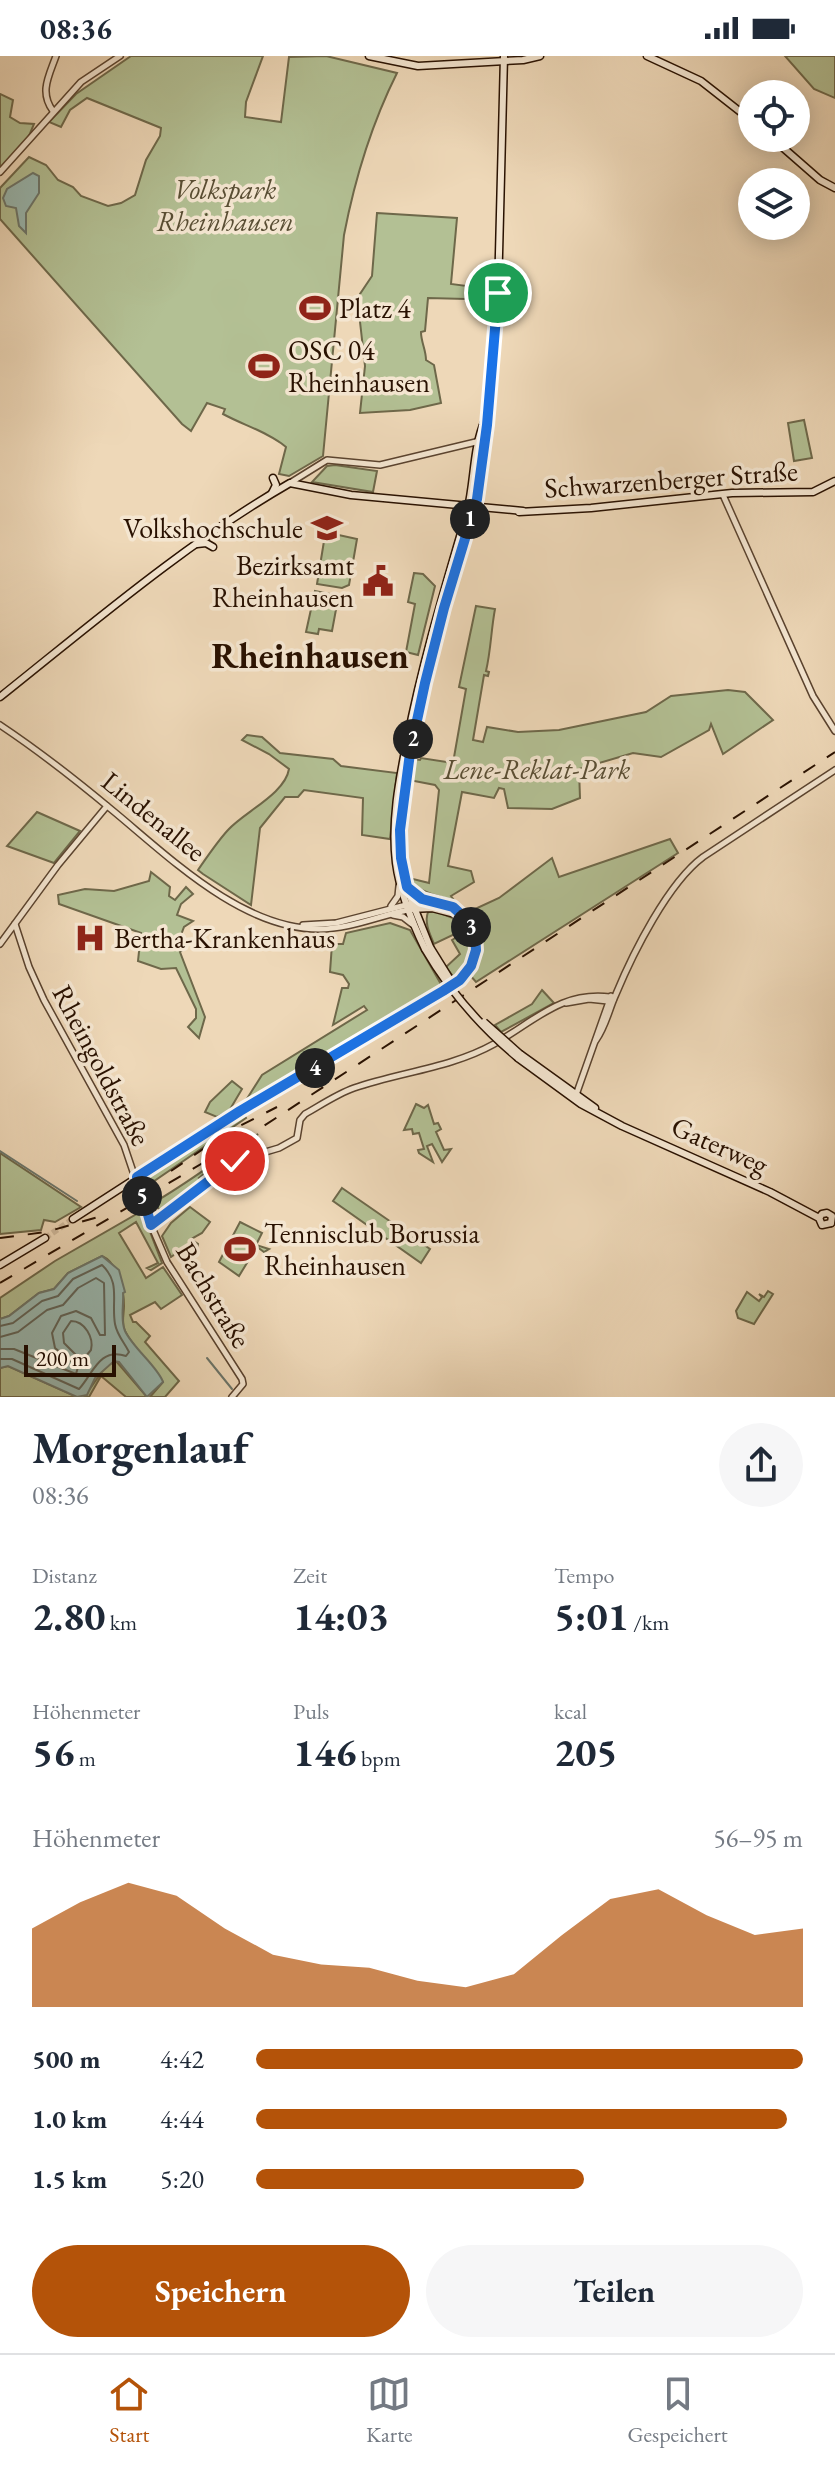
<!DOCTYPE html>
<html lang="de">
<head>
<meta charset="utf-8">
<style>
	body { margin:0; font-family:"EB Garamond",serif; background:#f6f6f7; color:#1f2937; height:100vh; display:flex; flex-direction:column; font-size:30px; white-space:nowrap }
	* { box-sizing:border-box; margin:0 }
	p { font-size:26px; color:#747a83 }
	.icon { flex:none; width:44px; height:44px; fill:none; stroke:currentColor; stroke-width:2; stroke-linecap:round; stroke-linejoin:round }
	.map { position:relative; height:1341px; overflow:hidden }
	.details { display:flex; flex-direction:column; background:#fff; flex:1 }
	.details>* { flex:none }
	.fabs { position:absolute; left:738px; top:24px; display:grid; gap:16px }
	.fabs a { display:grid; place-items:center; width:72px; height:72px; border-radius:50%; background:#fff; box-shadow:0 4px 20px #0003; font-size:40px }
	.scale { position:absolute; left:24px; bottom:20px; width:92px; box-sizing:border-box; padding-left:8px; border:4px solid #291101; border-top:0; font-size:22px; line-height:28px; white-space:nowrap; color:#291101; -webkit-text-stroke:6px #f4e6d1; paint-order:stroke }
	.pin { position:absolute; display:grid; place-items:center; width:68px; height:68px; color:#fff; margin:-34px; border:4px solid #fff; border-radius:50%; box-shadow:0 2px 8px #0007 }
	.km { position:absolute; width:40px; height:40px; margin:-20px; border-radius:50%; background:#222; color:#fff; font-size:22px; line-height:40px; text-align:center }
	.round { display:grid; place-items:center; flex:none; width:84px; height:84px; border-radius:42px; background:#f6f6f7 }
	.headline { display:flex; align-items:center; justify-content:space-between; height:136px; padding:0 32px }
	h1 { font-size:44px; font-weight:700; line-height:60px }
	.stats { display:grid; grid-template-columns:repeat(3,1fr); gap:12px; height:136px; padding:8px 32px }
	.stats div { display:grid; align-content:center }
	.stats b { font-size:40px; font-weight:700 }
	.stats small { font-size:22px; font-weight:400 }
	.stats p { font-size:22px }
	.chart { height:224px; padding:16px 32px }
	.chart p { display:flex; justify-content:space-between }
	.chart svg { width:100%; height:144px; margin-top:8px; fill:#b45309; opacity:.7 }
	.primary-button { display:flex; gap:16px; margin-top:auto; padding:16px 32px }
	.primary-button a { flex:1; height:92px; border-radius:48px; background:#b45309; color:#fff; font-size:32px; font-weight:700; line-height:92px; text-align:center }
	.primary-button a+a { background:#f6f6f7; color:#1f2937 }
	ul { padding:0 32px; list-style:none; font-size:26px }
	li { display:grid; grid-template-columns:128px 96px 1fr; align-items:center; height:60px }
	li i { height:20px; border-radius:10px; background:#b45309 }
	.status { display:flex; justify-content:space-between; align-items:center; height:56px; padding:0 40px; background:#fff; direction:ltr }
	.status svg { height:22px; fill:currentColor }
	.tab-bar { display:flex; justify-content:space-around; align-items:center; height:112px; border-top:2px solid #e0e1e3; background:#fff; font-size:22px; color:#747a83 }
	.tab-bar a { display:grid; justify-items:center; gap:4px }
	.tab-bar .active { color:#b45309 }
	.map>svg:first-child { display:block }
</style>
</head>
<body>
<div class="status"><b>08:36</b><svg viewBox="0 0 49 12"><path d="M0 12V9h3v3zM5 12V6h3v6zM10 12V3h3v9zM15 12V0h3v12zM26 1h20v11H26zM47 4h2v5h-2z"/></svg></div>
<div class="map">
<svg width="835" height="1341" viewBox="0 0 835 1341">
	<rect width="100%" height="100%" fill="#eed8b8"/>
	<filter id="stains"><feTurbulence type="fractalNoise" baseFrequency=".0025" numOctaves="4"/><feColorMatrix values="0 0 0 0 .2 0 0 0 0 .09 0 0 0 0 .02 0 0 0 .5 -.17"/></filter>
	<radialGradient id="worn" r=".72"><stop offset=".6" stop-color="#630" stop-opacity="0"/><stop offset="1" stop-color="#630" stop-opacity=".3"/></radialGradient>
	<g fill="#b3c094" stroke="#6e684a" stroke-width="2">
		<path d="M131,0H263L246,46L245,61L281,66L289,1L326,0L397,17C371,69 355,122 344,179L323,400L289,420L279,418L286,391C268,376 243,369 223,358L225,353L207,347L191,375L182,368L0,163V132L29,101L46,109L58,124L73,131L81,140L108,150L121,147L135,139L146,104L160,80L161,72L87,42L70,54L61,71L49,66L76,38Z"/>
		<path d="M785,0H835V42L814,33Z"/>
		<path d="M0,38L13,44L10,61L20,67L34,68L29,80L0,114Z"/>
		<path d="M377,157L457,162L451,228L467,230L466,243L428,242L425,275L421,276C421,286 426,294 426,304L434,309L441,347L410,354L360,357L365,310L358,248L360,238L372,220Z"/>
		<path d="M804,364L812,402L794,405L788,367Z"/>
		<path d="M335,409L377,415L373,436L312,426L327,410Z"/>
		<path d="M334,478L357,483L349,529L342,532L317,528L325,479Z"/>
		<path d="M414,517L423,518L435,530L418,599L406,596L415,548L408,546Z"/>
		<path d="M315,535L350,542L348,549L337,548L332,575L319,573L318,578L306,576Z"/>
		<path d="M476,550L495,553C491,574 491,594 486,615L489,616L488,620L484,619L473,684L483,686L487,671L518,676L559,674L646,656L671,640L728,634L745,636L773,664L723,698L711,668L709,674L661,701L633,697L579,713L580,742L552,753L508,752L504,733L499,732L494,742L462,736L448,810L471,815L474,826L451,840L456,847C440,838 419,839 409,822L429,827L439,734L435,729L409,724L413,703L420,704L421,702L453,707L466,633L459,631Z"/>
		<path d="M247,679L262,681L280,697L333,703L341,710L397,717L390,783L362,779L363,742L304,734L298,741H285L260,772L251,849L203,818L198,814C207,801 217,786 228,774C244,756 285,738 289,713L269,698L242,684Z"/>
		<path d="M37,756L80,775L54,807L7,790Z"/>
		<path d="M670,783L678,797L476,926L469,918L479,898L483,872L473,859L475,853L499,842L552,802L559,821Z"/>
		<path d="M151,816L170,831L169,840L175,844L186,831L193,838L181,848L177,859L193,865L184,871L181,879L186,891L180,896L205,961L199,982L188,971L196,962V953L176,912L161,913L138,905L141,877L59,848L58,839L85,833L114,835L149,825Z"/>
		<path d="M435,855L463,866L457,877L434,888C430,878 424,867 428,856Z"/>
		<path d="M390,867L410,874L442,930L282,1023L243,1049L262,1019L367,954L364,950L333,969L342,932H348L349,928L343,919L330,916L332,888H343L346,877Z"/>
		<path d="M465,869C480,888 470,908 455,923L446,911L460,898L452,884L460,879Z"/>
		<path d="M542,934L554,947L501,976L495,969L532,948Z"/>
		<path d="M232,1025L242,1033L229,1055L217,1061L205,1056L210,1046Z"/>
		<path d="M416,1048L424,1052L428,1049L434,1068L438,1067L441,1073L436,1076L444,1094L451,1093L442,1106L432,1088L427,1090L433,1106L419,1097L418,1094L424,1093L419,1077L413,1078L412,1073L404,1074Z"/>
		<path d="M243,1057L246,1062L144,1132L143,1126L150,1117Z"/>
		<path d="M258,1078L248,1087L251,1092L249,1094L245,1089L217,1107L199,1122L204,1126L163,1157L153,1147C190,1126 222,1100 258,1078Z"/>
		<path d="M0,1097L81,1151L55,1166L44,1164L41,1174L0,1178Z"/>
		<path d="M342,1132L430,1193L421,1207L333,1145Z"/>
		<path d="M190,1151L210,1166L202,1177L191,1183L198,1188L197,1194L185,1207L178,1196L171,1201L162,1180L171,1167Z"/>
		<path d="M142,1155L162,1207L151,1214L147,1212L158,1207L136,1166L119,1177L146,1222L163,1211L182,1239L161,1253L155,1246L130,1259L133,1266H136L150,1280L145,1286L179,1325L165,1341H150L163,1326C153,1308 134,1294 125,1275C121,1267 124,1259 124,1250C124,1234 118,1207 102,1200L68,1217L54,1233L39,1237L9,1260L0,1263V1242L55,1205Z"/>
		<path d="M240,1166L262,1177L256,1189L269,1193L264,1196L256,1190L248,1199L250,1202L239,1220L219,1206Z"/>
		<path d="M768,1235L773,1238L754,1268L738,1262L736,1255L747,1236L759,1245L762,1241L759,1238L764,1241Z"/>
		<path d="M116,1305L147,1341H126L101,1320L89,1341H84L106,1310Z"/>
		<path d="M8,1310L77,1341H0V1312Z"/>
	</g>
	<g fill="#99b9b2" stroke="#6c766b" stroke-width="2">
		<path d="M33,117L39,120V137L26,157V177L19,170L16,152L6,150L3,142L7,133Z"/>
		<path d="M102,1200L119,1214L125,1236L123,1237C124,1249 120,1264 125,1275C133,1292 158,1311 163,1326L147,1341L119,1306L114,1305L95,1322L87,1339L77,1341L8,1310L0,1312V1263L9,1260L39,1237L54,1233L68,1217Z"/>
	</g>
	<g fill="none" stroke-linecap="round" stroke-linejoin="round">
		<g stroke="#61655a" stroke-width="2">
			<path d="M71,1265C85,1265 94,1282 91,1294L86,1300L76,1299L64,1287L63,1277Z"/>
			<path d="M0,1270L13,1267L42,1245L58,1240L73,1223L102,1209C121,1227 111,1245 115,1268C117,1279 124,1286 129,1296L126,1300C99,1291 93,1318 79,1333L12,1303H0"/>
			<path d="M0,1281L18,1276L47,1254L63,1249L78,1232L96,1222L104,1227L105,1279H100L91,1262L76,1255L61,1260L52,1277L55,1292L78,1311L76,1318L14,1293H0"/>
		</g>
		<g stroke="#6c766b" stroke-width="2">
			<path d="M0,1095L77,1145"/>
			<path d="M207,1302L232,1333"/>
		</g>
		<path stroke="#d0ba9d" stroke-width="6" stroke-dasharray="6 3" stroke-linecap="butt" d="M45,1182L73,1163"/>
		<defs>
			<g id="tertiary">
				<path d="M53,55C39,36 49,20 56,0"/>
				<path d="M0,116L81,26L120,0"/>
				<path d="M290,427L327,404L380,409L480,385"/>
				<path d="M723,439L813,640L835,675"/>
				<path d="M0,669C39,695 76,724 112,754C168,800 241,873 319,873C350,873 378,860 408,854"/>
				<path d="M391,850L398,840L399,830"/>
				<path d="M393,859L403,861L412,868"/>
				<path d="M15,868L29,911L44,944L124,1089L151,1169L167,1206L242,1323L243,1328L232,1341"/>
				<path d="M303,869L336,867L406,849"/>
				<path d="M0,888L58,809L107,750"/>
				<path d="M566,947L589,943L608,945"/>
				<path d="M596,984C606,970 609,953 616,938C633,897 668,827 703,801L835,714"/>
				<path d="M576,1039L611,940"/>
				<path d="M151,1169L235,1105L279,1092L297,1082L300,1064L305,1058C321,1049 337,1038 354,1032C400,1016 451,1012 494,988C535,965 561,935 610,941L613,944"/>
			</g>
			<g id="secondary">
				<path d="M369,0L418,10L523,4L540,0"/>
				<path d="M647,0L701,25L752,65"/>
				<path d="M772,82L820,124L835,132"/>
				<path d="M272,437L276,429L273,422"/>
				<path d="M519,456L591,452L732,437L813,436L835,425"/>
				<path d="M474,464L476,457L481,454"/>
				<path d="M197,488L206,487L213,491"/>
				<path d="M0,641C94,566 186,487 290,427L351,439L523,455"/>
				<path d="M411,853L432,852L459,859"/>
				<path d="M430,891L410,841L401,802L400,774L410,697L425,627L444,552L477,443L487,369L498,237L504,0"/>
				<path d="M425,893C412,866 400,837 396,807C391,766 399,725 407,685C422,608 444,535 466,460C475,429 472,394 485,364"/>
				<path d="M520,998L595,1052"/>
				<path d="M518,1002L581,1048L622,1070L770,1136L819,1162L822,1169L831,1167"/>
				<path d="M819,1162L822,1158L827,1157L832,1160L831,1167"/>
				<path d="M73,1163L240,1055L460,924C483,899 481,858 444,848C432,844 418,847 406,849"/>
				<path d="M0,1209L45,1182"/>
			</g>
		</defs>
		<use href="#tertiary" stroke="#5a432f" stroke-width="8"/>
		<use href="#secondary" stroke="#291101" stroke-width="9"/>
		<use href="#tertiary" stroke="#f4e6d1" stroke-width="5"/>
		<use href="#secondary" stroke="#f4e6d1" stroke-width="6"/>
		<g stroke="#291101" stroke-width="2" stroke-dasharray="14 14" stroke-linecap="butt">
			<path d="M171,1115L228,1076L277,1051"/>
			<path d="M0,1182L46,1176L98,1161"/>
			<path d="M0,1227L250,1079L835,696"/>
		</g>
		<defs>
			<g id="secondary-bridge">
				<path d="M430,891L456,933"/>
				<path d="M425,893C450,936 481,971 518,1002"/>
				<path d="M484,966L520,998"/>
			</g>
		</defs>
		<use href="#secondary-bridge" stroke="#291101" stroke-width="9" stroke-linecap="butt"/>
		<use href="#secondary-bridge" stroke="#f4e6d1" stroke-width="6"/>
	</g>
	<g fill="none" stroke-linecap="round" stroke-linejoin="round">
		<defs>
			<path id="route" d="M235,1105L151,1169L137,1121L240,1055L443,935L460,924L471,910L476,894L475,879L467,864L453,851L422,843L407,831L401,802L400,774L410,697L425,627L444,552L477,443L487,369L498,237"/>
		</defs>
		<use href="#route" stroke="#fff" stroke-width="16"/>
		<use href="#route" stroke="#1a73e8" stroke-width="10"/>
	</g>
	<defs>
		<symbol id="stadium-bare" viewBox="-9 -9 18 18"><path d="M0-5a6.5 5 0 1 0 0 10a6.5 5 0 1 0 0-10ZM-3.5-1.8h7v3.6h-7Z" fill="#8f2418" stroke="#f4e6d1" stroke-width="2.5" paint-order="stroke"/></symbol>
		<symbol id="university-bare" viewBox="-9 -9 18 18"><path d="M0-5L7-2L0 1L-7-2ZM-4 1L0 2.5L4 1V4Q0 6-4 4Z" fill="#8f2418" stroke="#f4e6d1" stroke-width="2.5" paint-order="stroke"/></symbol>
		<symbol id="civic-bare" viewBox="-9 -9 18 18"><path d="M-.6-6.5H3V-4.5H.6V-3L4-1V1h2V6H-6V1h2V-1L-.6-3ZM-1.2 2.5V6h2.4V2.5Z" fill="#8f2418" stroke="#f4e6d1" stroke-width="2.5" paint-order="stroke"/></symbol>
		<symbol id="hospital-bare" viewBox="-9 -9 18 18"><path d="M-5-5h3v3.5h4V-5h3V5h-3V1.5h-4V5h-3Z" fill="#8f2418" stroke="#f4e6d1" stroke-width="2.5" paint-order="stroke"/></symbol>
	</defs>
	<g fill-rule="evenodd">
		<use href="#stadium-bare" x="293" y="230" width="44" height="44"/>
		<use href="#stadium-bare" x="242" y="288" width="44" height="44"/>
		<use href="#university-bare" x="305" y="450" width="44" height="44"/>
		<use href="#civic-bare" x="356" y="503" width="44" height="44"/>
		<use href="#hospital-bare" x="68" y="860" width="44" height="44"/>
		<use href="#stadium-bare" x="218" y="1171" width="44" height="44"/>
	</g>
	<g text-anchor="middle" stroke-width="7" stroke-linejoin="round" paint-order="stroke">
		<g font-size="28" font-style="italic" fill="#594e34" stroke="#f4e6d1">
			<text x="225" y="143">Volkspark<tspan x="225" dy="32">Rheinhausen</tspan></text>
			<text x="537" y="723">Lene-Reklat-Park</text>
		</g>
		<g font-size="28" fill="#291101" stroke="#f4e6d1" text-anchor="start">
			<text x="339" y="262">Platz 4</text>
			<text x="288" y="304">OSC 04<tspan x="288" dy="32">Rheinhausen</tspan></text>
			<text x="303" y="482" text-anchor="end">Volkshochschule</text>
			<text x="354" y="519" text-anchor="end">Bezirksamt<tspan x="354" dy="32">Rheinhausen</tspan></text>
			<text x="114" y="892">Bertha-Krankenhaus</text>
			<text x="264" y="1187">Tennisclub Borussia<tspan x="264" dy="32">Rheinhausen</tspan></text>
		</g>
		<g font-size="28" fill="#291101" stroke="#f4e6d1">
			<text transform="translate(671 423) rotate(-4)" y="10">Schwarzenberger Straße</text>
			<text transform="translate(154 760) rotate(39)" y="10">Lindenallee</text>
			<text transform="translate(102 1009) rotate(62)" y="10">Rheingoldstraße</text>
			<text transform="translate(720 1089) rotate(24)" y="10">Gaterweg</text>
			<text transform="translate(214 1239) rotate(59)" y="10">Bachstraße</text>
		</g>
		<g font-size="36" font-weight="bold" fill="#291101" stroke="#f4e6d1">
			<text x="310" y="612">Rheinhausen</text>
		</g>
	</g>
	<rect width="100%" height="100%" filter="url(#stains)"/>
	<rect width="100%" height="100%" fill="url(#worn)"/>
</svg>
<div class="fabs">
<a><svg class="icon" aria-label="locate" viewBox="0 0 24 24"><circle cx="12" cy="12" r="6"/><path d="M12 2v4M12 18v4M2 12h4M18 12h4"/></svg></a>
<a><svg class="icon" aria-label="layers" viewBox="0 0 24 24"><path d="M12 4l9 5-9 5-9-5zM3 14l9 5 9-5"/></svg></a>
</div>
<div class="scale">200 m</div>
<div class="pin" style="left:498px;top:237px;background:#1e9e55"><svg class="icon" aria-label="arrive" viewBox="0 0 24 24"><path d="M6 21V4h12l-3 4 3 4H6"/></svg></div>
<div class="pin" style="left:235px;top:1105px;background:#d93025"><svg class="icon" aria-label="check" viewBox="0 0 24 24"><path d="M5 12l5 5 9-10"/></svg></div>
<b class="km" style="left:470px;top:463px">1</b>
<b class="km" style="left:413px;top:683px">2</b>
<b class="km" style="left:471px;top:871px">3</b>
<b class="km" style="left:315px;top:1012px">4</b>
<b class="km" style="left:142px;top:1140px">5</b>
</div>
<section class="details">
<div class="headline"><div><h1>Morgenlauf</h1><p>08:36</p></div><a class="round"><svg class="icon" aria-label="share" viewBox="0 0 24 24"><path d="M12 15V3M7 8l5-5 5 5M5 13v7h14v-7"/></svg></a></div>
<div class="stats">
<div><p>Distanz</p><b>2.80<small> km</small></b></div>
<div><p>Zeit</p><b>14:03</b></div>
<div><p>Tempo</p><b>5:01<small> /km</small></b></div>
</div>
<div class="stats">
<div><p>Höhenmeter</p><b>56<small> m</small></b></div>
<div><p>Puls</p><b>146<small> bpm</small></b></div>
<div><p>kcal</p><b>205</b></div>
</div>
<div class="chart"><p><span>Höhenmeter</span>56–95 m</p>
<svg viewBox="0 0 160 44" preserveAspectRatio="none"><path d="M0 44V20L10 12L20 6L30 10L40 20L50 28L60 31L70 32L80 36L90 38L100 34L110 22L120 11L130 8L140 16L150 22L160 20V44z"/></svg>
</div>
<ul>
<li><b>500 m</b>4:42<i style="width:100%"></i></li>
<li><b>1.0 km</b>4:44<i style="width:97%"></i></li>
<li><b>1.5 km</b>5:20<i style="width:60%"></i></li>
</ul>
<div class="primary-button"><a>Speichern</a><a>Teilen</a></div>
</section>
<nav class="tab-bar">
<a class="active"><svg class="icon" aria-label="home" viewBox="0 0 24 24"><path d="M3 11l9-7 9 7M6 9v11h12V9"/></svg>Start</a>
<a><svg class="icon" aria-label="map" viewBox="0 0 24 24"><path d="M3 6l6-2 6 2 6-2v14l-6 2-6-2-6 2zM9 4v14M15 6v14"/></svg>Karte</a>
<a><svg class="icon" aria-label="saved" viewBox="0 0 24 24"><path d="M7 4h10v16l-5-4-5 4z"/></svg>Gespeichert</a>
</nav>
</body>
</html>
